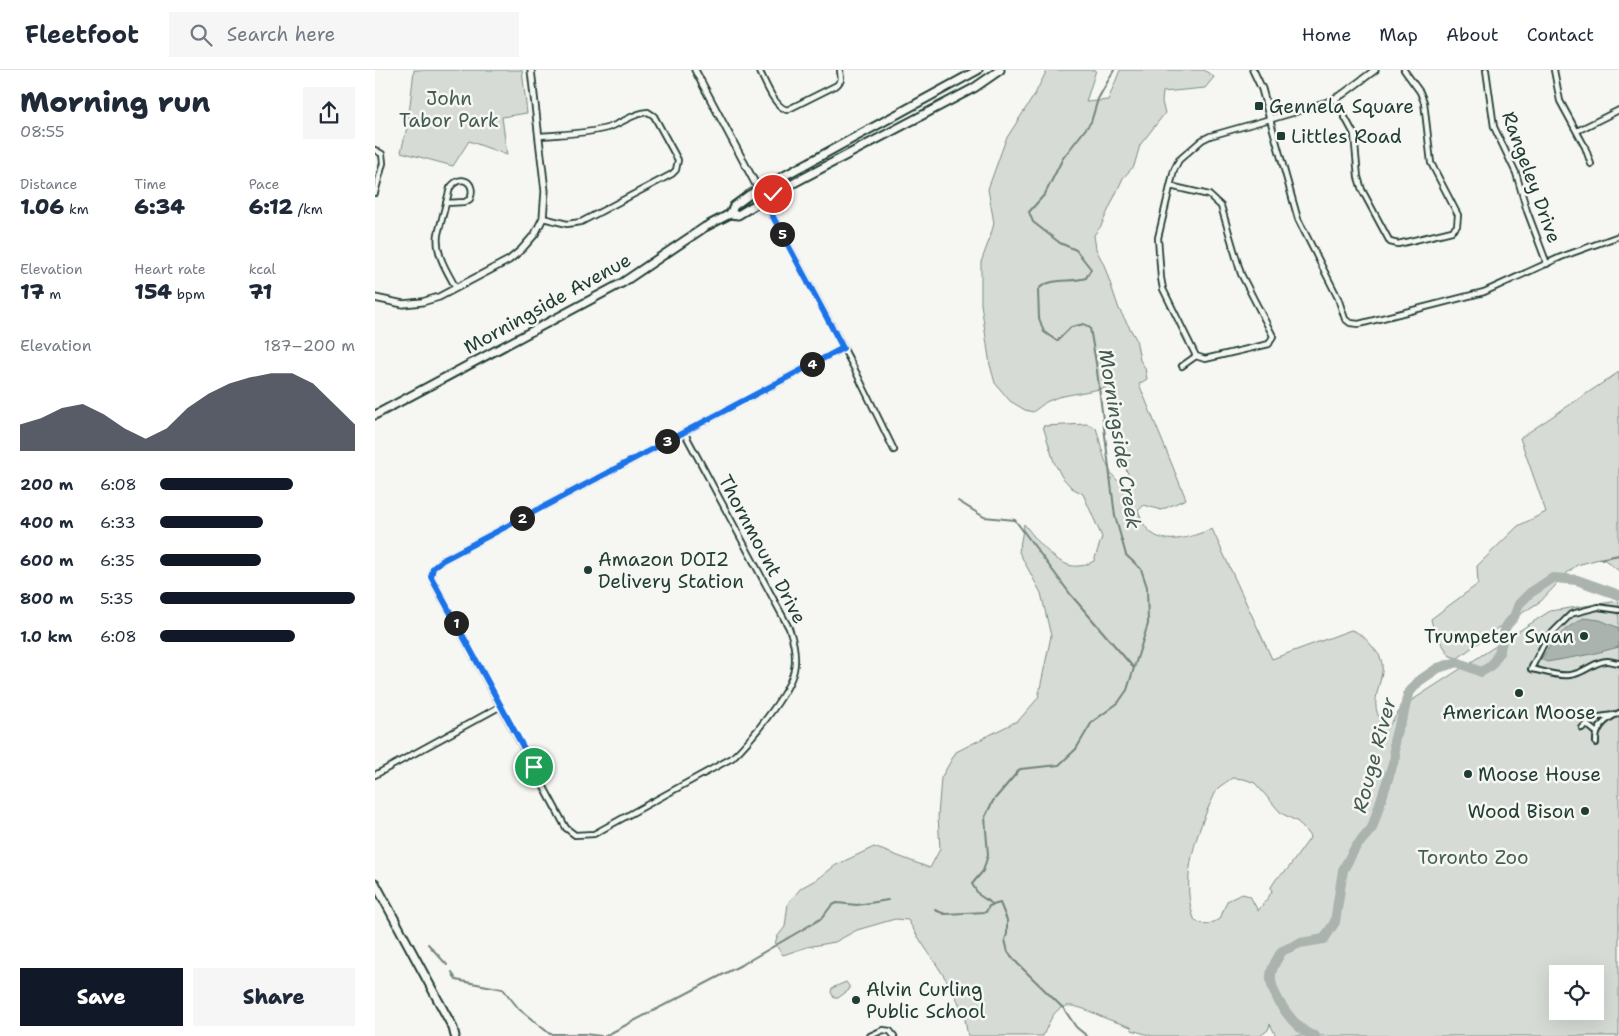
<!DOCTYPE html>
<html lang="en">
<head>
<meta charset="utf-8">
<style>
	body { margin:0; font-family:"Shantell Sans",sans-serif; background:#f6f6f7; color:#1f2937; height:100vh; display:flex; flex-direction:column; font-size:19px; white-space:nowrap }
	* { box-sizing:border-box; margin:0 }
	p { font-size:16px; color:#747a83 }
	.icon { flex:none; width:28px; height:28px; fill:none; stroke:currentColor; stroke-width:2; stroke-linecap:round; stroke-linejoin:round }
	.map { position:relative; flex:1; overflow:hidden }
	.details { display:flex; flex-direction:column; background:#fff; width:375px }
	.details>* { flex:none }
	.controls { position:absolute; left:1174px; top:895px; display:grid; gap:10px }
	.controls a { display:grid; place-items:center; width:55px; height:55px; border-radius:0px; background:#fff; box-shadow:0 5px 20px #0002; font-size:25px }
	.pin { position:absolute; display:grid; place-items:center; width:42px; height:42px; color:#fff; margin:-21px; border:2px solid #fff; border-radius:50%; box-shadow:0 1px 5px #0007 }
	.km { position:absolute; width:25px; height:25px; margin:-12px; border-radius:50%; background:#222; color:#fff; font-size:14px; line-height:25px; text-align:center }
	.round { display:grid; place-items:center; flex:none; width:52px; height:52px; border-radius:0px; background:#f6f6f7 }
	.summary { display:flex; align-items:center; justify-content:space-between; height:85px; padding:0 20px }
	h1 { font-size:28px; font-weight:800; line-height:38px }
	.metrics { display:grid; grid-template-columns:repeat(3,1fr); gap:8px; height:85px; padding:5px 20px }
	.metrics div { display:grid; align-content:center }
	.metrics b { font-size:21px; font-weight:800 }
	.metrics small { font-size:14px; font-weight:400 }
	.metrics p { font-size:14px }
	.chart { height:140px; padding:10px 20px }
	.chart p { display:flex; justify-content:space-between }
	.chart svg { width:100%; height:90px; margin-top:5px; fill:#111827; opacity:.7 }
	.primary-button { display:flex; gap:10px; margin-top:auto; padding:10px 20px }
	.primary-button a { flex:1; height:58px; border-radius:0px; background:#111827; color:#fff; font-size:20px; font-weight:800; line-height:58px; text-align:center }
	.primary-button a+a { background:#f6f6f7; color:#1f2937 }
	ul { padding:0 20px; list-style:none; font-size:16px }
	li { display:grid; grid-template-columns:80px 60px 1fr; align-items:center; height:38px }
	li i { height:12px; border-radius:6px; background:#111827 }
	header { display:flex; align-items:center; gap:30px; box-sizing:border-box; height:70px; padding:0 25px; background:#fff; border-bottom:1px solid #e0e1e3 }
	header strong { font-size:24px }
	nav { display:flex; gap:28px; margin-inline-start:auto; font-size:18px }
	.search { width:350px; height:45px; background:#f6f6f7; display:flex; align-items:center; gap:12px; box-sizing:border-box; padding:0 18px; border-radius:0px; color:#747a83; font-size:19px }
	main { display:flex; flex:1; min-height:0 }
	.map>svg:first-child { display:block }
</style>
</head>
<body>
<header>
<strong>Fleetfoot</strong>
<div class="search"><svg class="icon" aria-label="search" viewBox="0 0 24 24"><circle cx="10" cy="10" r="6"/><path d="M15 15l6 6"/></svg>Search here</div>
<nav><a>Home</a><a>Map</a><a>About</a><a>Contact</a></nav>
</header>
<main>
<section class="details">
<div class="summary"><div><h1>Morning run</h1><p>08:55</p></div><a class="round"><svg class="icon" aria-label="share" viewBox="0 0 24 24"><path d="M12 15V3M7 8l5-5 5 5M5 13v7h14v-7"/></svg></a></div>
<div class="metrics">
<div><p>Distance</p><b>1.06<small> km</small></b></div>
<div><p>Time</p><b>6:34</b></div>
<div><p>Pace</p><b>6:12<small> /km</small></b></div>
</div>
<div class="metrics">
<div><p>Elevation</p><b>17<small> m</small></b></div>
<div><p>Heart rate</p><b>154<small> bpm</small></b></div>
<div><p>kcal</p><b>71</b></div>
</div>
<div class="chart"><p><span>Elevation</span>187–200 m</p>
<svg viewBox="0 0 160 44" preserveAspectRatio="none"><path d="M0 44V31L10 28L20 23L30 21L40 26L50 33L60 38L70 33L80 23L90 16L100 11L110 8L120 6L130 6L140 11L150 21L160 31V44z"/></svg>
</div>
<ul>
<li><b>200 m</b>6:08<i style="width:68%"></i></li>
<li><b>400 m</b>6:33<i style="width:53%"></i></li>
<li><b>600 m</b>6:35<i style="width:52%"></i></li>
<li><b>800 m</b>5:35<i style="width:100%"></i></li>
<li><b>1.0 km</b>6:08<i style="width:69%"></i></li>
</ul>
<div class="primary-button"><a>Save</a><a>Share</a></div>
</section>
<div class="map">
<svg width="1244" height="966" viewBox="0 0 1244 966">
	<rect width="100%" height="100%" fill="#f6f6f2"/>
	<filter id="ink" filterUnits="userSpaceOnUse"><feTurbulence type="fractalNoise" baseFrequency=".02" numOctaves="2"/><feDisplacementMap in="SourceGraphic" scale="10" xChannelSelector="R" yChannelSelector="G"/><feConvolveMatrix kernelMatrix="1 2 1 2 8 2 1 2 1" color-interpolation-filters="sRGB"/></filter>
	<g filter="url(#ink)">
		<g fill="#d6dbd6" stroke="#7a8c85" fill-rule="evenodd">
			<path d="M39,0H147L152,43L127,47L132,85L94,71L78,96L26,82L33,53Z"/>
			<path d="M672,0H721L711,32L733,30L745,0H829L839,7L830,18L788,22L787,32L790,43L765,75L759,96L748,108L726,156L719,165L721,179L729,195L744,239L761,269L765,290L770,298L772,309L764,314L811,429L786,440L769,435L763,441C765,446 767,452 770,456C786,479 815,467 837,459L897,589L976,560C986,563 990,568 997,576C999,579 1002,582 1004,585C1017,608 985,631 1012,658L1028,636L1175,541L1244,531V966H901L895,954L893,960L885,966H777L757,960L756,957C745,953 733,950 723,945C690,930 682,931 668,966H593C591,959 591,950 588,943C575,909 550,881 533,850L520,849L482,860L460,872L432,877L408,885L400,874L402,867L410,857L413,833L426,818L444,808L461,795L499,777L555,798L565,779L563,746L566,708L581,682L644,650L663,628L676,566L666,523L644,482L649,454C661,469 683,499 704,496C709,496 715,493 719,491L727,467L708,424L697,418L687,407L679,392L668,356L712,354L721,358C728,379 730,411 755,417L757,412L748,393L749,375L735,317L683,327L671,332L658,342L650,340L635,331L620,313L615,295L606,234V192L615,168L619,153L613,119L631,69L660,24ZM857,708L869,709L880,713L906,743L923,752L934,765L935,768L912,800L902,808L896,817L897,822L883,841L875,826L867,824L852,831L845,849L832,855L820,851C805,814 819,769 835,734C838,729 840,721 844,717C848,714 853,711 857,708ZM1182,904H1220V941H1182Z"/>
			<path d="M1244,302V501L1230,490L1224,489L1202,495L1192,503L1166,531L1122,559L1083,588L1075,586L1059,562L1056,549L1103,514L1102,496L1143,456L1171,442L1145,368Z"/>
			<path d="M471,912L474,916V920L463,928H459L456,922L457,918Z"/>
		</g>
		<path fill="#aab3ae" stroke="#72847d" d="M1209,548L1225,550L1244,558V577L1217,584L1172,592L1166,589C1179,570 1188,558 1209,548Z"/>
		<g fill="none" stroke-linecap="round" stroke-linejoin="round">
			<g stroke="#72847d" stroke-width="2">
				<path d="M583,431L609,447L640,450L696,525L758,597"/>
				<path d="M1224,489L1244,485"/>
				<path d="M619,835L604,825L597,814L608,801L613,785L610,747L618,731L645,699L684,695L701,679L717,652L743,633L752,620L773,554L772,517L766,499L751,485L740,446L721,293L715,258L709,254L696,257L682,271L669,262L664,248L663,220C672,207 697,213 711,208L716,199L701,180L685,173L658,152L654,142L670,124L688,88L716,52L723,29L739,0"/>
				<path d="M560,840L570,844L611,842L614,836L625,833L632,850V864L630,870L633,882L643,894L689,939L701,957L712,966"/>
				<path d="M53,874L72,895"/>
				<path d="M77,902L81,910L128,919L144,939L175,964H209L226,966"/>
				<path d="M230,966L370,893L425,861L447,848L456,836L462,833L482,835L513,830"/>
			</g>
			<path stroke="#aab3ae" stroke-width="10" d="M940,966C923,964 894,924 896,906C896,897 903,888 907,881L925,873L949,869L960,852L968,800L980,778L997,758L1020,687L1019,672L1022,660L1028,646L1033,624L1044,611L1063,598L1082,592L1106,602L1116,596L1124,583L1131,556L1139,547L1144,534L1155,523L1178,508L1202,510L1244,525"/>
			<defs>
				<g id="pedestrian">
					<path d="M1244,540L1223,537L1196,544L1172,568L1156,599C1169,601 1182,607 1195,605C1209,604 1219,591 1232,591C1236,591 1240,593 1244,593"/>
					<path d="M1211,654L1221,662"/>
					<path d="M1207,658L1217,648L1238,645"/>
					<path d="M1221,673C1220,658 1230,649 1244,643"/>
				</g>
				<g id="minor">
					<path d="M384,0C390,11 399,37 412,40L462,15L466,10L465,0"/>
					<path d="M1111,0L1119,57L1141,103L1152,141L1172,194"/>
					<path d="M1179,0L1185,31L1210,77L1216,94"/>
					<path d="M960,29L979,64L983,107L987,120L1015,172L1023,174L1077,161L1082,156L1083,145L1056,93L1049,32L1045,22L1029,0"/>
					<path d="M1202,61L1244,40"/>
					<path d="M165,66C186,64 211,64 232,58C246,54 258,43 273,42L279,46L303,90L301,100L297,104L206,152L192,154L168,148"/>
					<path d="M0,80L7,84L8,93L0,123"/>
					<path d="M795,116L834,125L846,136L866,204L898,266L894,274L830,289L821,286L788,219L786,208L783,168L799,100L804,90L827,70L835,66L895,49L923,149L963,228L970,249L975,253L984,254L1109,222L1186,187L1244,166"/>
					<path d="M389,130L478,296L519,380"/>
					<path d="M71,133L90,132L95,129C102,113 86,102 75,118L63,164C60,184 72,201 81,218"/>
					<path d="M807,296L821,286"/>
					<path d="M309,362L414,558C419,572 422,585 419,600C414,624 375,671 357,688L219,764L200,765L191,758L56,507L58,498L68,490L468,278"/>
					<path d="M0,705L126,636"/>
					<path d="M495,966L508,960L515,961L519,966"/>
				</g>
				<g id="tertiary">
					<path d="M320,0L389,130"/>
					<path d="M878,0L887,19L895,49L953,32L968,24L1000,0"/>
					<path d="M0,228L28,234L47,232L64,227L134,190L146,180L160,164L168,148L170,121L156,0"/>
				</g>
				<g id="secondary">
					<path d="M355,144L363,145L398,124L599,18L625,0"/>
					<path d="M0,345L247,213L330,157L355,144L359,136L374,125L603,0"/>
					<path d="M0,813L78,958L80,966"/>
				</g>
			</defs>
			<use href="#pedestrian" stroke="#1f3d34" stroke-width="8"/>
			<use href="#minor" stroke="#1f3d34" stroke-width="8"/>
			<use href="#tertiary" stroke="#1f3d34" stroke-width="9"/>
			<use href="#secondary" stroke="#1f3d34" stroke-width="11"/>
			<use href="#pedestrian" stroke="#f6f6f2" stroke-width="4"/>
			<use href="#minor" stroke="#f6f6f2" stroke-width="4.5"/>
			<use href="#tertiary" stroke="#f6f6f2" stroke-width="5.5"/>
			<use href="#secondary" stroke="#f6f6f2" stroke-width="7"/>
		</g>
	</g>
	<g fill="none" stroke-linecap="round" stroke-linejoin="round" filter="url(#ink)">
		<defs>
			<path id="route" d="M159,697L56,507L58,498L68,490L468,278L389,130L398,124"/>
		</defs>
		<use href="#route" stroke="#fff" stroke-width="10"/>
		<use href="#route" stroke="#1a73e8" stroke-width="6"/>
	</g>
	<g fill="#1f3d34" stroke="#f6f6f2" stroke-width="2">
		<rect x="879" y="31" width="10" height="10" rx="2.5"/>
		<rect x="901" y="61" width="10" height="10" rx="2.5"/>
		<circle cx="213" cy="500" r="5"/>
		<circle cx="1209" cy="566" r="5"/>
		<circle cx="1144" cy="623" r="5"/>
		<circle cx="1093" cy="704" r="5"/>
		<circle cx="1210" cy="741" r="5"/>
		<circle cx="481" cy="930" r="5"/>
	</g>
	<g text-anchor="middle" stroke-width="5" stroke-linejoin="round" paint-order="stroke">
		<g font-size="19" fill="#445d54" stroke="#f6f6f2">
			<text x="74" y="35">John<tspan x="74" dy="22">Tabor Park</tspan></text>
			<text x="1098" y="794">Toronto Zoo</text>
		</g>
		<g font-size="19" fill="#1f3d34" stroke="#f6f6f2" text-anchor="start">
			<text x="894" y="43">Gennela Square</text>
			<text x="916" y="73">Littles Road</text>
			<text x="223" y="496">Amazon DOI2<tspan x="223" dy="22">Delivery Station</tspan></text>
			<text x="1199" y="573" text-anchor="end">Trumpeter Swan</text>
			<text x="1144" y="649" text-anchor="middle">American Moose</text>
			<text x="1103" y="711">Moose House</text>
			<text x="1200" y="748" text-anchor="end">Wood Bison</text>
			<text x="491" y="926">Alvin Curling<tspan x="491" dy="22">Public School</tspan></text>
		</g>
		<g font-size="19" fill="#1f3d34" stroke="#f6f6f2">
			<text transform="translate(1157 107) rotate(70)" y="7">Rangeley Drive</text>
			<text transform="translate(172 233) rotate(-29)" y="7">Morningside Avenue</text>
			<text transform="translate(388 479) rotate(62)" y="7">Thornmount Drive</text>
		</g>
		<g font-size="20" font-style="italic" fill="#425a52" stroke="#f6f6f2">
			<text transform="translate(745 369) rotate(81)" y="7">Morningside Creek</text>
			<text transform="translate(999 685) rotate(-75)" y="7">Rouge River</text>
		</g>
	</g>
</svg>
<div class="controls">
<a><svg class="icon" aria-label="locate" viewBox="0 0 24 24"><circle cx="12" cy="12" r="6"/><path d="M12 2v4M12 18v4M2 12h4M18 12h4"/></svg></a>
</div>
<div class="pin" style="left:159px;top:697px;background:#1e9e55"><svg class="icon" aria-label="arrive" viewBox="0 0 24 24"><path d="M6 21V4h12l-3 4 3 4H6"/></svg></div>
<div class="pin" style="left:398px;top:124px;background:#d93025"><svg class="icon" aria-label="check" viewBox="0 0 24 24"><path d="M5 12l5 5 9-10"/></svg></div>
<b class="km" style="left:81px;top:553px">1</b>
<b class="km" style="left:147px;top:448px">2</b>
<b class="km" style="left:292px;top:371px">3</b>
<b class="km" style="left:437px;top:294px">4</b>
<b class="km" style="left:407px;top:164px">5</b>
</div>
</main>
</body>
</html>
